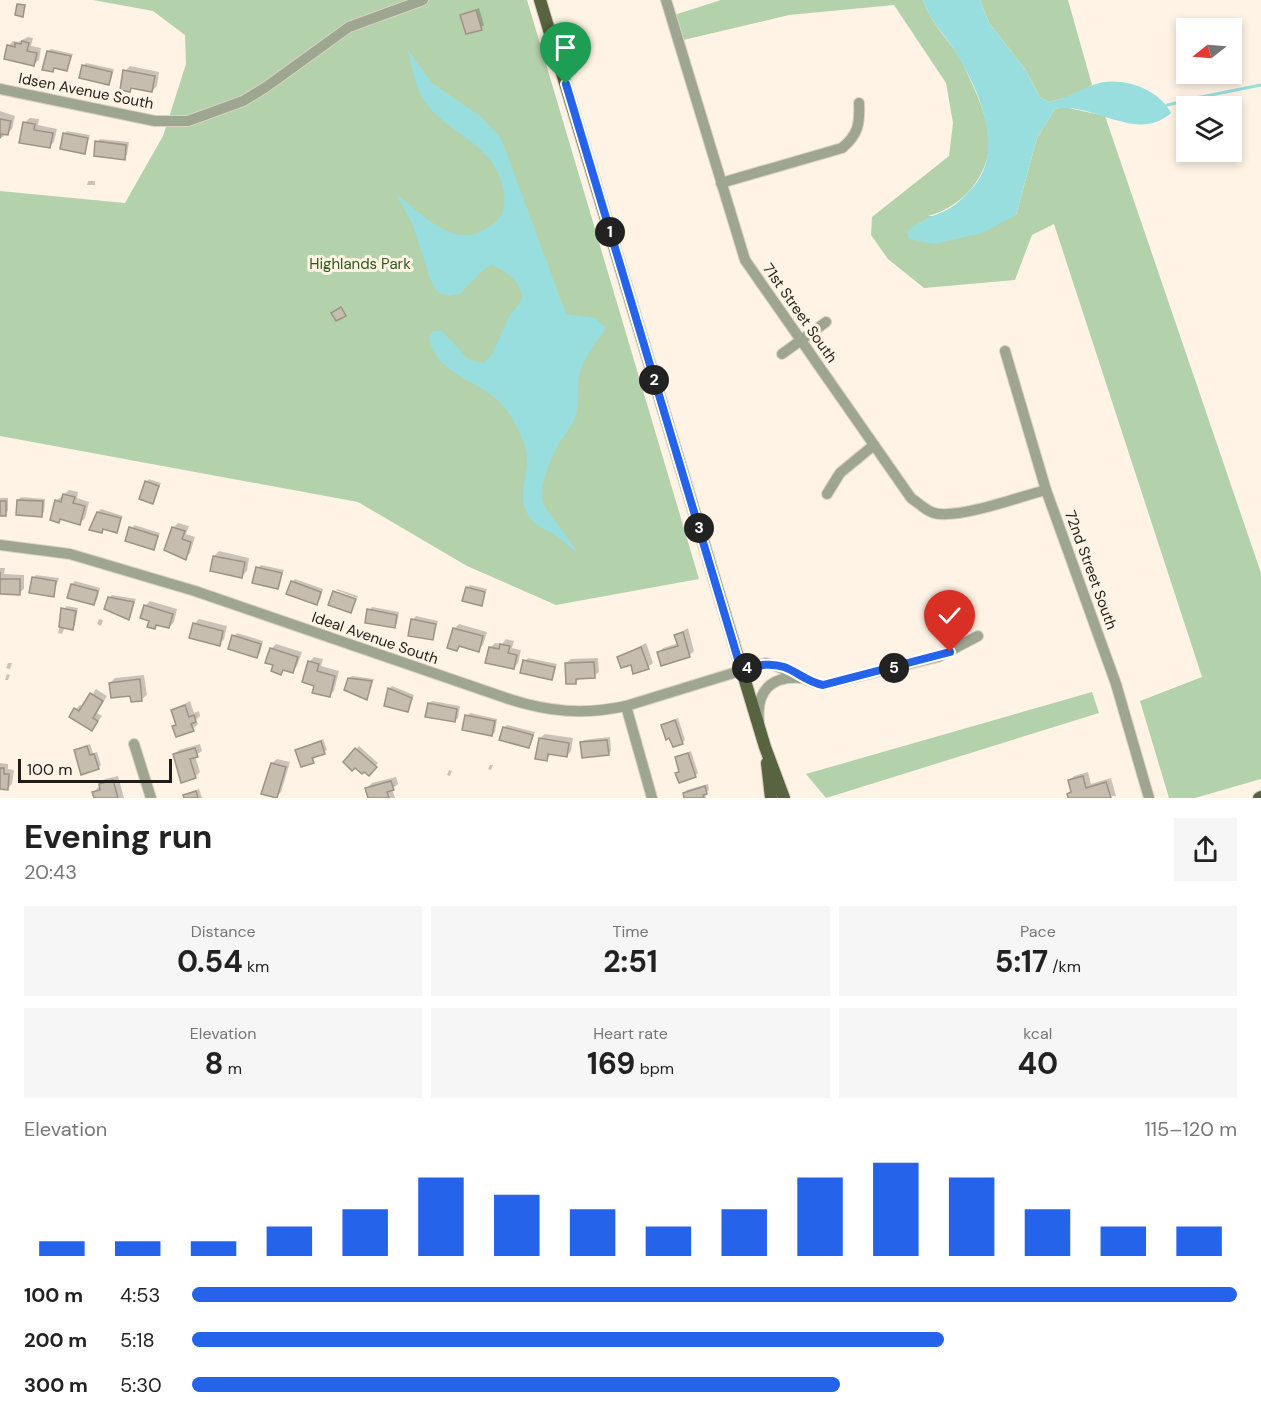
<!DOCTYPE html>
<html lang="en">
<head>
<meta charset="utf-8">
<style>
	body { margin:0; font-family:"DM Sans",sans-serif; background:#f6f6f6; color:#222; height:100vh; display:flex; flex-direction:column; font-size:22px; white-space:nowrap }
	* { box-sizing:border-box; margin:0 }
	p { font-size:20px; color:#767676 }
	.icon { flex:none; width:33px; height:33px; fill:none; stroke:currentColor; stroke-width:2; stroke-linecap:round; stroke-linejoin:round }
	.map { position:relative; height:798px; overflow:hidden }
	.drawer { display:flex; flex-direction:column; background:#fff; flex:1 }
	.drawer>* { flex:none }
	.needle { width:39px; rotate:253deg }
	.buttons { position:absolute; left:1176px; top:18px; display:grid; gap:12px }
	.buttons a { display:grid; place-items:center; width:66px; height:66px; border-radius:0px; background:#fff; box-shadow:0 3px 9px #0003; font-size:30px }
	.scale { position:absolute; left:18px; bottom:15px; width:154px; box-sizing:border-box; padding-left:6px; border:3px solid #201c17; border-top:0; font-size:16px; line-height:21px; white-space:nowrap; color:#201c17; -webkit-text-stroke:4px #fef3e5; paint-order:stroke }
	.pin { position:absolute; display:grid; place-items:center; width:51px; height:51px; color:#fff; margin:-62px -26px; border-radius:50% 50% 50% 0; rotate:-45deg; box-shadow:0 0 6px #0007 }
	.pin .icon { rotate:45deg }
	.km { position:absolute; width:30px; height:30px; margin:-15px; border-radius:50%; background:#222; color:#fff; font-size:16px; line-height:30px; text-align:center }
	.round { display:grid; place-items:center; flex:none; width:63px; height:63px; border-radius:0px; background:#f6f6f6 }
	.head { display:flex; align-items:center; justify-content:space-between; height:102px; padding:0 24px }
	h1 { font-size:33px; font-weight:700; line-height:45px }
	.stats { display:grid; grid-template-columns:repeat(3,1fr); gap:9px; height:102px; padding:6px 24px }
	.stats div { display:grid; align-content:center; border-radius:0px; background:#f6f6f6; text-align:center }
	.stats b { font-size:30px; font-weight:700 }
	.stats small { font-size:16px; font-weight:400 }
	.stats p { font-size:16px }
	.chart { height:168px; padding:12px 24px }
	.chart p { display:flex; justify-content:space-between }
	.chart svg { width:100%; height:108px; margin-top:6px; stroke:#2563eb; stroke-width:6 }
	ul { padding:0 24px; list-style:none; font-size:20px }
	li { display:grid; grid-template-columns:96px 72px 1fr; align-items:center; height:45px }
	li i { height:15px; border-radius:8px; background:#2563eb }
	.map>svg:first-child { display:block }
</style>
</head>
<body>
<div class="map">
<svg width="1261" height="798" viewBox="0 0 1261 798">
	<rect width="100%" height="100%" fill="#fef3e5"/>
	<g fill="#b3d1aa">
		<path d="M93,0H527L699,579L556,605L467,566L358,502L0,436V191L125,203L163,136L186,64L185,35L153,11Z"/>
		<path d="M721,0H923C932,26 952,42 964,66C973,86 986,112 989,135C992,173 964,207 928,216L1016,215L1037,138L1055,109L1064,107L1105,116L1261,573V779L1195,798H1169L1140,701L1202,677L1054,224L1032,235L1015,280L924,288L888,259L871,235L872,217L949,156L953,123L946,83L894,5L789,15L679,41L671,16Z"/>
		<path d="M980,0H1068L1092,85L1074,96L1060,99L1049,102L1040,97L1025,69L989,23Z"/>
		<path d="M1092,692L1099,713L826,798L806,774Z"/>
	</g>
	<g fill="#99dedf">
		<path d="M923,0H980L989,23L1025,69L1040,97L1049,102C1068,98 1076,91 1093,85C1120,75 1158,88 1171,113C1137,144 1092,101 1055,109L1037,138L1016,215L982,233L934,244L909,239L907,232C918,221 928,218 942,212C954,208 966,195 974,186C1006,148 977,85 954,50C943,32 930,21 923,0Z"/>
		<path d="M408,50L432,83L480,116L501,138L566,314L595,318L606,328C596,343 583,358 579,376C576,390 580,404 575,418C571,428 563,436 558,445C551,458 540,484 542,499C544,512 570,536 577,553C571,548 565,542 559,538C548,530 533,526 527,513C517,494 528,477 527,458C526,441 515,421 505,408C483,379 437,378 429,338L433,331H442L469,360L483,363L491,356L509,317L523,298C520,281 509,274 493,265L485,268L460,294L448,296L437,292L430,278L413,225L396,194C419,211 452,248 482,231C500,222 507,212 504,192C496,143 451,137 425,102C415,87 412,67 408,50Z"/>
	</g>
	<g fill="#0003">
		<path d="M479,8L484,25L481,28L462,16Z"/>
		<path d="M28,37L33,38L31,46L41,48L39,60L34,64L8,46L13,41L18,42Z"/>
		<path d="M51,49L73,54L67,69L56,67L52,71L48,51Z"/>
		<path d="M86,63L114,69L111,80L109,83L83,66Z"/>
		<path d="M130,66L159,72L157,86L152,91L133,87L130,91L125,71Z"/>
		<path d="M0,111L15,116L12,129L0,139Z"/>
		<path d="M30,118L39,119L38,125L57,129L54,142L49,147L25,122Z"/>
		<path d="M67,131L90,135L84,152L64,134Z"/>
		<path d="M100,139L129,142L127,155L124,158L97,142Z"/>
		<path d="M88,181H95V185H87Z"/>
		<path d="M149,479L161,483L152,502L146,482Z"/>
		<path d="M69,490L78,492L77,498L89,502L85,518L80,523L62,518L59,521L56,501Z"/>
		<path d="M21,497L45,499L44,512L41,515L18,500Z"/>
		<path d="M0,498H8V511L5,514H0Z"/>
		<path d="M101,509L123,516L116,531L105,528L101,531L98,512Z"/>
		<path d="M178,523L189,526L186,534L195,537L190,553L185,558L173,528Z"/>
		<path d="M134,525L160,533L154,549L127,540Z"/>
		<path d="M219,551L249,558L247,571L242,576L212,570L214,556Z"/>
		<path d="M261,565L284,570L277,588L258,568Z"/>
		<path d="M0,568H5L4,574L24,575V589L19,593H0Z"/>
		<path d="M36,575L59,578L53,595L33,578Z"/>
		<path d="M295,579L323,589L320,600L317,603L292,582Z"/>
		<path d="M75,581L100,588L97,600L94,603L72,584Z"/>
		<path d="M470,585L487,589L481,604L467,588Z"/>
		<path d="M337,589L358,596L357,598L336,590Z"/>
		<path d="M112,595L136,599L128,618L118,615L119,612L109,598Z"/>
		<path d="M150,601L177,609L174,622L169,627L159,624L155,628L145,606Z"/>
		<path d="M66,606L78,608L75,625L72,628L65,627L62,634L58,633Z"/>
		<path d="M372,607L399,612L397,624L394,626L369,610Z"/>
		<path d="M416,616L438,621L432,638L413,619Z"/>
		<path d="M99,619L103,620L101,626L97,624Z"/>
		<path d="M199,619L227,626L224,639L219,644L194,624Z"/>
		<path d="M459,624L487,632L483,645L478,650L461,646L457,650L454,629Z"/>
		<path d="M688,628L694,651L690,655L659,653L663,648L679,643L676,635Z"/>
		<path d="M237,633L263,641L260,653L257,656L234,636Z"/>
		<path d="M506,639L514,641L512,648L521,650L518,663L514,668L491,647L495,643L502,644Z"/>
		<path d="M646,643L653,663L648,667L619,657Z"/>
		<path d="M276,644L302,652L297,666L292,671L285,669L281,673L275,664L271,649Z"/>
		<path d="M314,657L323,659L321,666L339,671L334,691L329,696L316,684L309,662Z"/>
		<path d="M528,658L557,664L554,675L551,678L525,661Z"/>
		<path d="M598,658L599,672L594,676L581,677L576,682L566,663L571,659Z"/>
		<path d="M8,663H12L10,669L6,668Z"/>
		<path d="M7,674L10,675L8,680H5Z"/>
		<path d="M144,675L147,695L142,699L110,683L115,678Z"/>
		<path d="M352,676L374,679L367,698L349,679Z"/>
		<path d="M392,686L414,695L408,710L389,689Z"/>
		<path d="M96,689L107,696L97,713L102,716L92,729L76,709L80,705L84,707Z"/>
		<path d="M190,701L194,713L199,711L200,716L196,720L198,724L193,729L174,726L177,723L173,710Z"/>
		<path d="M432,701L460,706L458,718L455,721L429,704Z"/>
		<path d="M470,713L497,719L495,732L492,735L467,716Z"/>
		<path d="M678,718L685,740L682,743L663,725Z"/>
		<path d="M507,725L535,732L531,744L528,747L504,728Z"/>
		<path d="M545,734L573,738L571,751L567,756L551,754L547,759L540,738Z"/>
		<path d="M610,737L611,751L608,754L581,743L584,740Z"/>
		<path d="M323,739L327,750L315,756L313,762L297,750Z"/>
		<path d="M90,744L93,753L97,752L101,765L98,768L75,751Z"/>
		<path d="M200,744L202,751L195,756L200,772L195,777L175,754L179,750Z"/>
		<path d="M359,746L378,763L369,773L345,762Z"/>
		<path d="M691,751L698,773L695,776L677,773L680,770L676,758Z"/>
		<path d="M277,759L290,762L281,792L276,797L272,763Z"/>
		<path d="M0,763L8,764V769L14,770L12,784L7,789H0Z"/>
		<path d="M490,765H493L491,770L488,769Z"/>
		<path d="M449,770L452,771L450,776L447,775Z"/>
		<path d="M1088,772L1091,784L1111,778L1116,796L1070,798L1069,794L1072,790L1069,781L1074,776Z"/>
		<path d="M118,776L124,798H95L94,792L105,779Z"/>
		<path d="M396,777L398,784L392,789L395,798H374L367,788L372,783Z"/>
		<path d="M708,784L709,790L705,793L706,798H686L684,793L687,790Z"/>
		<path d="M199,789L202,798H185L188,793Z"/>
	</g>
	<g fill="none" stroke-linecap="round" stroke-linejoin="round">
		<g stroke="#99dedf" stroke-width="3">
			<path d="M1196,98L1261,85"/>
			<path d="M1167,105L1186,101"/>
		</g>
	</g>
	<g fill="#c7bdaf" stroke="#9c9386" stroke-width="1.5">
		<path d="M17,4L25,5L23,17L15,15Z"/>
		<path d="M476,10L482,30L466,34L460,15Z"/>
		<path d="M22,41L29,43L27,51L37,53L34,66L4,59L7,45L15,47V43L21,44Z"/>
		<path d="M47,51L71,56L67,71L54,68L53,72L42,70Z"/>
		<path d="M82,65L112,72L109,85L79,78Z"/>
		<path d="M123,70L155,76L152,92L131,88L130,92L120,90Z"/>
		<path d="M0,119L11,121L8,135L1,134L0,138Z"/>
		<path d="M23,122L35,124L34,130L53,133L50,148L19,143Z"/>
		<path d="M63,133L88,138L85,154L60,149Z"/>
		<path d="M95,141L126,145L125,160L94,156Z"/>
		<path d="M341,307L346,316L336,321L331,313Z"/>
		<path d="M145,481L159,486L153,504L139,499Z"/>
		<path d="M63,494L75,497L73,503L85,506L80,525L60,519L59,523L50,520L55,500L61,502Z"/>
		<path d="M17,500L43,501L42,517L16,515Z"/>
		<rect x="0" y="501" width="6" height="15"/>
		<path d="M97,512L121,518L117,533L103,529L102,533L89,530Z"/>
		<path d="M129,527L158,536L154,550L125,541Z"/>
		<path d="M172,527L185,531L182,539L191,542L186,560L164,550Z"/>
		<path d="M213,556L245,562L242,578L210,571Z"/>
		<path d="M256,567L282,573L278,589L252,583Z"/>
		<path d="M0,572V579H20V595L0,594Z"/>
		<path d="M32,577L56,581L54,597L29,593Z"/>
		<path d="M291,581L321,592L317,605L286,594Z"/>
		<path d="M71,584L98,591L94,605L67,598Z"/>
		<path d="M466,587L485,592L482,606L462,601Z"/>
		<path d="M333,591L356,599L351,613L328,605Z"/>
		<path d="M108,597L134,602L129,620L104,609Z"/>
		<path d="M144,605L173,614L169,628L156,625L155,629L147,627L149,621L140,618Z"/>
		<path d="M61,608L76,611L73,630L59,627Z"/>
		<path d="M367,609L397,615L395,628L365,623Z"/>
		<path d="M411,619L436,624L433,640L408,636Z"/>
		<path d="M193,623L223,631L220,646L189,638Z"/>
		<path d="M453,628L483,636L479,652L459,646L457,651L447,648Z"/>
		<path d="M683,632L690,657L661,666L657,652L678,646L674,635Z"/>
		<path d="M232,635L261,644L257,658L228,649Z"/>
		<path d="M500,644L510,646L508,653L517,655L514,669L485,663L489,647L499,649Z"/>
		<path d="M641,647L649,669L633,674L631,665L621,668L617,657Z"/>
		<path d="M270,648L298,657L293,673L283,670L281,675L271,671L273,665L265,663Z"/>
		<path d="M523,660L555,667L552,680L520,673Z"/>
		<path d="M308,661L319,664L317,671L335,676L330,697L312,693L314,686L302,682Z"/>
		<path d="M594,662L595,678L576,679V684H566L565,663Z"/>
		<path d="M348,678L372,681L367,700L344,690Z"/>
		<path d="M140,679L142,701L131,702L130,696L111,698L109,683Z"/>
		<path d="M388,688L412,698L408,712L384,706Z"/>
		<path d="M90,693L103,701L93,718L98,721L92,731L69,717L74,708L79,711Z"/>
		<path d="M428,703L457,709L455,722L425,717Z"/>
		<path d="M185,705L189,717L194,715L196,722L191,724L194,731L176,737L172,726L176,725L171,710Z"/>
		<path d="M465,715L495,721L492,736L462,730Z"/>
		<path d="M675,720L683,744L673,747L669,738L666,740L661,725Z"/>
		<path d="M503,727L533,735L529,748L499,740Z"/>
		<path d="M539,738L569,743L567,757L548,754L547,761L535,759Z"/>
		<path d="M607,740L609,755L582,758L580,742Z"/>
		<path d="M321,741L325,754L312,758L314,763L301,767L295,750Z"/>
		<path d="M87,746L90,755L94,754L99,769L81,775L74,750Z"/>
		<path d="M195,748L198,757L190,759L196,778L181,783L173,754Z"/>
		<path d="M355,748L377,767L369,776L364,772L362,774L355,768L352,771L343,762Z"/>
		<path d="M688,753L696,777L679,783L675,773L679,772L675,757Z"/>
		<path d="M271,763L286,767L277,798L261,794Z"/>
		<path d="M0,768H4V774H9L8,790L0,789Z"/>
		<path d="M1083,776L1086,788L1106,782L1111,798H1068L1067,794L1071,792L1068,780Z"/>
		<path d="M113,780L118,798H94L92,792L100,790L99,784Z"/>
		<path d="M391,781L394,790L387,792L389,798H368L365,788Z"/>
		<path d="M705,786L707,794L703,795L704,798H684L683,793Z"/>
		<path d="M196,791L198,798H184L183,795Z"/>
	</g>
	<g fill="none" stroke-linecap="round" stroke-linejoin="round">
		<defs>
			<g id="minor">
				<path d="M666,0L745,260L911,498C920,504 929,514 940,514C968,516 1018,497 1046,490"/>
				<path d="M0,89L155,121H188L243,101L266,87L349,27L423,0"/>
				<path d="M721,183L842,148C858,135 860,124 859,103"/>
				<path d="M1005,351L1046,490L1116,684L1149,798"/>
				<path d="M782,354L826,322"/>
				<path d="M827,494L840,473L874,445"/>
				<path d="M0,545L70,554L195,591L509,699C549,712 584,715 626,706L766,663C787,668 802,681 823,685L938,657L978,636"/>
				<path d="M626,706L652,798"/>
				<path d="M759,721C756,691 771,676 800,678"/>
				<path d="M134,744L151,798"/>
			</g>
			<g id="major">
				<path d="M540,0L765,747L784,798"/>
				<path d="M767,763L771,798"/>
				<path d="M1259,798L1261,797"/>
			</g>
		</defs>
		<use href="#minor" stroke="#dad1c4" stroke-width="12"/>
		<use href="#major" stroke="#dad1c4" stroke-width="14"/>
		<use href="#minor" stroke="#9ea691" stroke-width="10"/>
		<use href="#major" stroke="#57643f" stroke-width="12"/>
	</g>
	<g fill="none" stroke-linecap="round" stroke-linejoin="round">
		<defs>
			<path id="route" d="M566,84L741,669C756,666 769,662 784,667C798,672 807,682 823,685L950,652"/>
		</defs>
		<use href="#route" stroke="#fff" stroke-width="12"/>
		<use href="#route" stroke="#2563eb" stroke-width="8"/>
	</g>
	<g text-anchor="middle" stroke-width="6" stroke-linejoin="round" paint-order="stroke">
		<g font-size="15" fill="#201c17" stroke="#fef3e5">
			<text transform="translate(86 91) rotate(11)" y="5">Idsen Avenue South</text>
			<text transform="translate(800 313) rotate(55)" y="5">71st Street South</text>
			<text transform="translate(1091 570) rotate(70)" y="5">72nd Street South</text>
			<text transform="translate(375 638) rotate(19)" y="5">Ideal Avenue South</text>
		</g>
		<g font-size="15" fill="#2e581e" stroke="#fef3e5">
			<text x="360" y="269">Highlands Park</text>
		</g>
	</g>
</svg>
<div class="buttons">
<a><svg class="needle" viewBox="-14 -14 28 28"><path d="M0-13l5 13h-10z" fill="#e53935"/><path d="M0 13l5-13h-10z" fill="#767676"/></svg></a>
<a><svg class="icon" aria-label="layers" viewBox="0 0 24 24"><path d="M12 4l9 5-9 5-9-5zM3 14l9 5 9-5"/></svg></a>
</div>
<div class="scale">100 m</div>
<div class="pin" style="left:566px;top:84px;background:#1e9e55"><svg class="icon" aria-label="arrive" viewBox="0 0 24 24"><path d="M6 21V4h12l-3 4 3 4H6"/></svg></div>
<div class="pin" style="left:950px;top:652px;background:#d93025"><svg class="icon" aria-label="check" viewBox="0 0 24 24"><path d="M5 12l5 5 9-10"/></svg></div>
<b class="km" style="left:610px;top:232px">1</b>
<b class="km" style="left:654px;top:380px">2</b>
<b class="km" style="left:699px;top:528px">3</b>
<b class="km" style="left:747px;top:668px">4</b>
<b class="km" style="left:894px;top:668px">5</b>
</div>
<section class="drawer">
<div class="head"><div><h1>Evening run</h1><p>20:43</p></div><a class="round"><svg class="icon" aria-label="share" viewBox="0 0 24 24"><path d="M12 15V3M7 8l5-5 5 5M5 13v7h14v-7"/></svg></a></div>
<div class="stats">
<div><p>Distance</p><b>0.54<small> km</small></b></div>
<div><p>Time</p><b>2:51</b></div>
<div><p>Pace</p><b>5:17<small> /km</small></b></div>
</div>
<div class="stats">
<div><p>Elevation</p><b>8<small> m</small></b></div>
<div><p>Heart rate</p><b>169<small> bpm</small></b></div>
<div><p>kcal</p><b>40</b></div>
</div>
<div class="chart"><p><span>Elevation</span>115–120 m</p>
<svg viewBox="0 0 160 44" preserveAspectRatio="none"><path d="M5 44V38M15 44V38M25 44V38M35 44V32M45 44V25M55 44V12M65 44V19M75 44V25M85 44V32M95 44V25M105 44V12M115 44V6M125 44V12M135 44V25M145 44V32M155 44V32"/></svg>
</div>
<ul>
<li><b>100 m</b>4:53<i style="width:100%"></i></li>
<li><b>200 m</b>5:18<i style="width:72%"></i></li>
<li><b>300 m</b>5:30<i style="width:62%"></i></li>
</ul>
</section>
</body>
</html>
